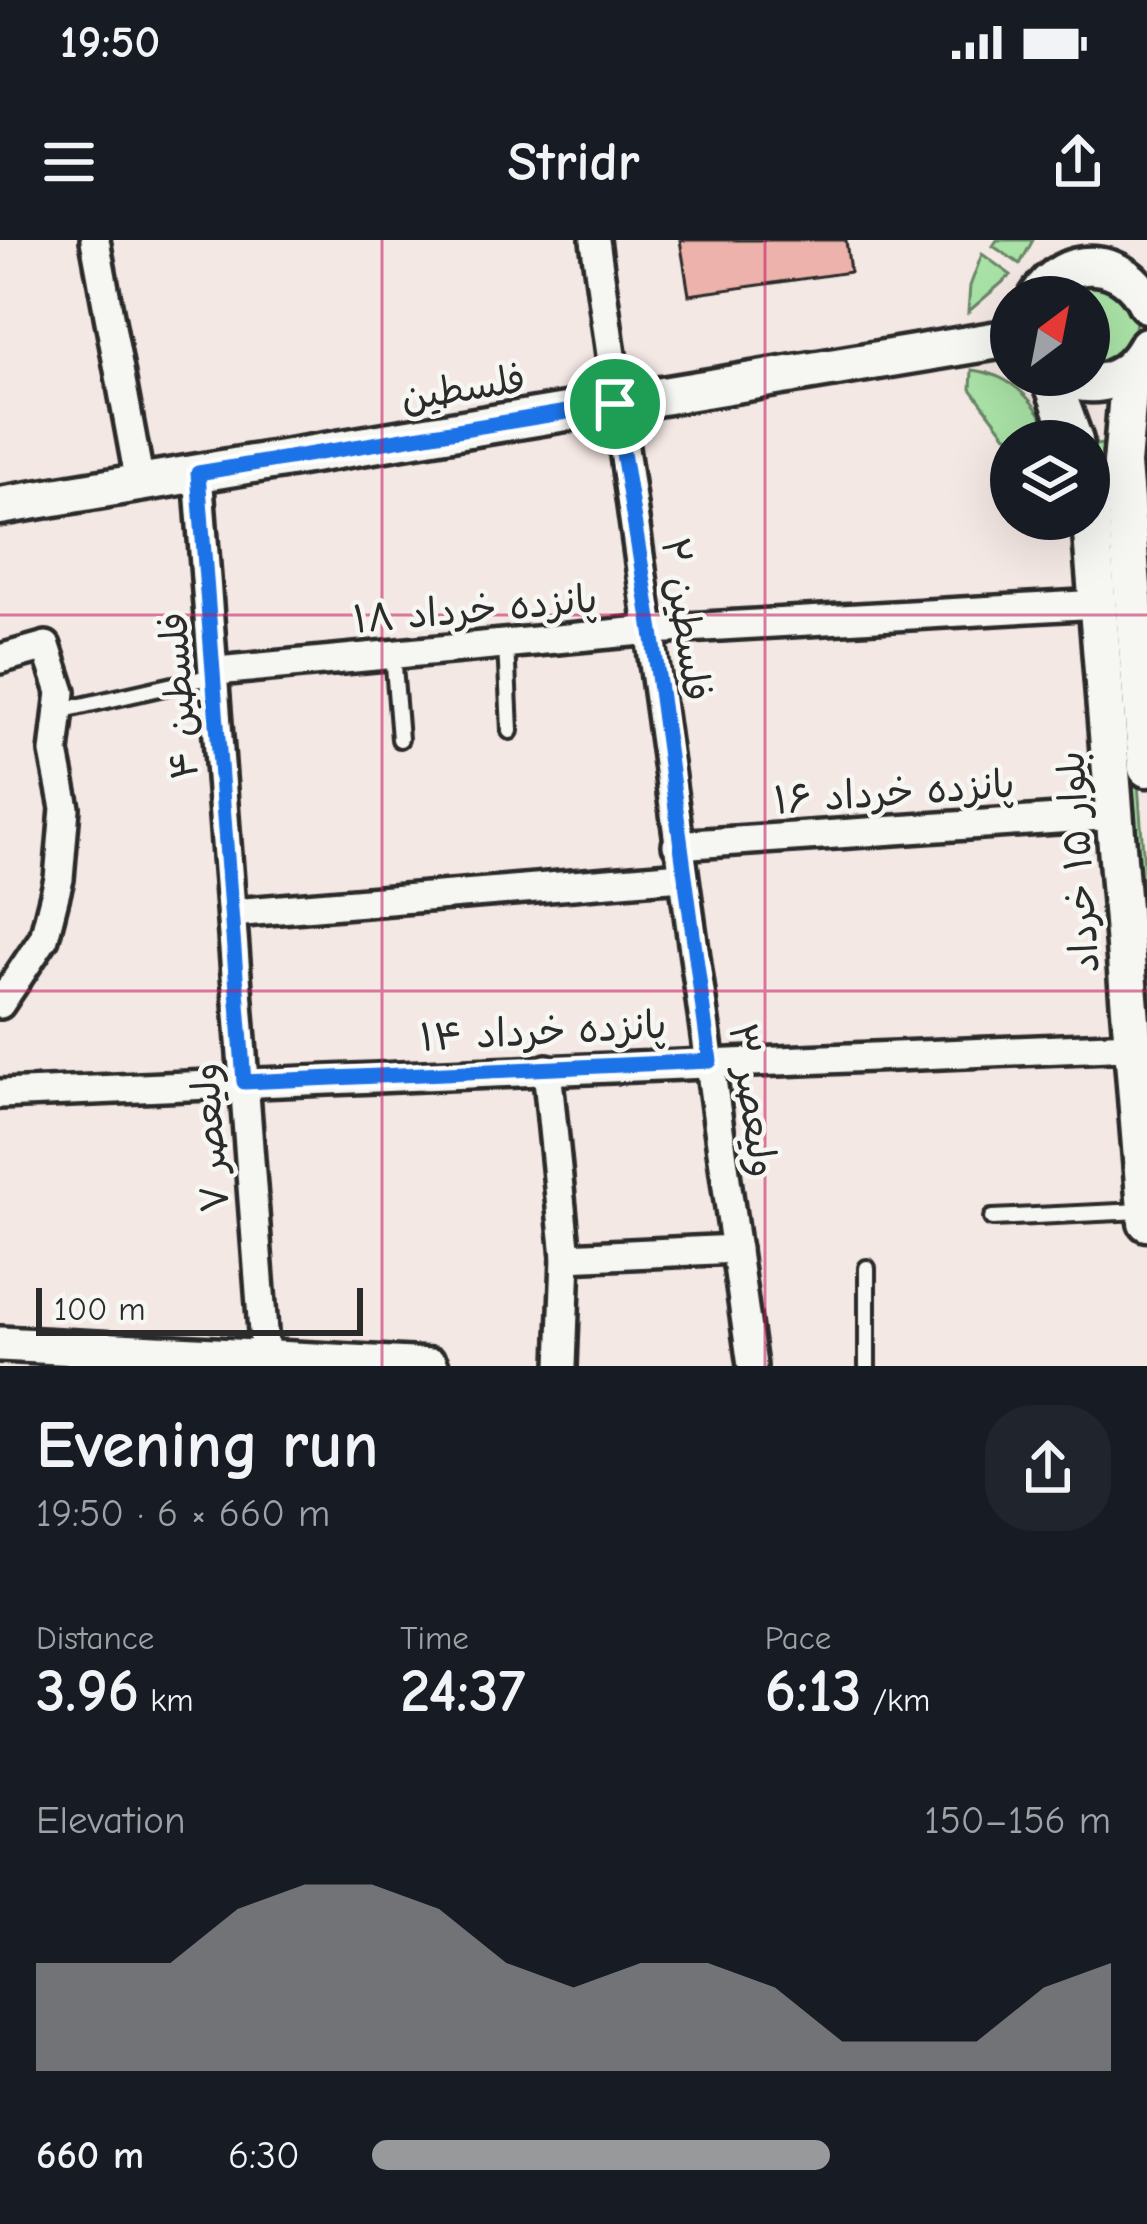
<!DOCTYPE html>
<html lang="en">
<head>
<meta charset="utf-8">
<style>
	body { margin:0; font-family:"Comic Neue","Playpen Sans Arabic",sans-serif; background:#20242c; color:#f1f3f6; height:100vh; display:flex; flex-direction:column; font-size:45px; white-space:nowrap }
	* { box-sizing:border-box; margin:0 }
	p { font-size:39px; color:#9ea1a6 }
	.icon { flex:none; width:66px; height:66px; fill:none; stroke:currentColor; stroke-width:2; stroke-linecap:round; stroke-linejoin:round }
	.map { position:relative; height:1126px; overflow:hidden }
	.panel { display:flex; flex-direction:column; background:#171b24; flex:1 }
	.panel>* { flex:none }
	.needle { width:78px; rotate:32deg }
	.fabs { position:absolute; left:990px; top:36px; display:grid; gap:24px }
	.fabs a { display:grid; place-items:center; width:120px; height:120px; border-radius:50%; background:#171b24; box-shadow:0 12px 48px #0002; font-size:60px }
	.scale { position:absolute; left:36px; bottom:30px; width:327px; box-sizing:border-box; padding-left:12px; border:6px solid #2b2b2b; border-top:0; font-size:33px; line-height:42px; white-space:nowrap; color:#2b2b2b; -webkit-text-stroke:9px #f6f6f2; paint-order:stroke }
	.pin { position:absolute; display:grid; place-items:center; width:102px; height:102px; color:#fff; margin:-51px; border:6px solid #fff; border-radius:50%; box-shadow:0 3px 12px #0007 }
	.round { display:grid; place-items:center; flex:none; width:126px; height:126px; border-radius:48px; background:#20242c }
	.head { display:flex; align-items:center; justify-content:space-between; height:204px; padding:0 36px }
	h1 { font-size:66px; font-weight:700; line-height:90px }
	.metrics { display:grid; grid-template-columns:repeat(3,1fr); gap:18px; height:204px; padding:12px 36px }
	.metrics div { display:grid; align-content:center }
	.metrics b { font-size:60px; font-weight:700 }
	.metrics small { font-size:33px; font-weight:400 }
	.metrics p { font-size:33px }
	.chart { height:336px; padding:24px 36px }
	.chart p { display:flex; justify-content:space-between }
	.chart svg { width:100%; height:216px; margin-top:12px; fill:#98999b; opacity:.7 }
	ul { padding:0 36px; list-style:none; font-size:39px }
	li { display:grid; grid-template-columns:192px 144px 1fr; align-items:center; height:90px }
	li i { height:30px; border-radius:15px; background:#98999b }
	.status { display:flex; justify-content:space-between; align-items:center; height:84px; padding:0 60px; background:#171b24; direction:ltr }
	.status svg { height:33px; fill:currentColor }
	header { display:flex; justify-content:space-between; align-items:center; height:156px; padding:0 36px; background:#171b24; font-size:54px; font-weight:700 }
	.map>svg:first-child { display:block }
</style>
</head>
<body>
<div class="status"><b>19:50</b><svg viewBox="0 0 49 12"><path d="M0 12V9h3v3zM5 12V6h3v6zM10 12V3h3v9zM15 12V0h3v12zM26 1h20v11H26zM47 4h2v5h-2z"/></svg></div>
<header><svg class="icon" aria-label="menu" viewBox="0 0 24 24"><path d="M4 6h16M4 12h16M4 18h16"/></svg>Stridr<svg class="icon" aria-label="share" viewBox="0 0 24 24"><path d="M12 15V3M7 8l5-5 5 5M5 13v7h14v-7"/></svg></header>
<div class="map">
<svg width="1147" height="1126" viewBox="0 0 1147 1126">
	<rect width="100%" height="100%" fill="#f4e8e4"/>
	<filter id="ink" filterUnits="userSpaceOnUse"><feTurbulence type="fractalNoise" baseFrequency=".00833" numOctaves="2"/><feDisplacementMap in="SourceGraphic" scale="24" xChannelSelector="R" yChannelSelector="G"/><feConvolveMatrix kernelMatrix="1 2 1 2 8 2 1 2 1" color-interpolation-filters="sRGB"/></filter>
	<g filter="url(#ink)">
		<g fill="#a9e2a6" stroke="#6a8668" stroke-width="3">
			<path d="M997,0H1033L1020,24L993,6Z"/>
			<path d="M982,14L1011,35L968,72L970,46Z"/>
			<path d="M1083,40L1112,43L1136,76C1136,107 1119,124 1089,126V57H1058Z"/>
			<path d="M972,130C1015,135 1038,164 1055,201L1006,195L971,149Z"/>
			<path d="M1113,203L1147,666V880L1094,205Z"/>
		</g>
		<path fill="#edb2ab" stroke="#2b2b2b" stroke-width="3" d="M680,0H846L850,32L689,55Z"/>
		<g fill="none" stroke-linecap="round" stroke-linejoin="round">
			<defs>
				<g id="service">
					<path d="M506,404L510,491"/>
					<path d="M393,414L400,499"/>
					<path d="M59,471L217,435"/>
					<path d="M992,978L1141,971"/>
					<path d="M867,1126V1028"/>
				</g>
				<g id="minor">
					<path d="M95,0L140,243"/>
					<path d="M595,0L752,1126"/>
					<path d="M198,233L265,1118"/>
					<path d="M0,419L46,406L61,452L54,512L65,568L59,639L44,698L0,764"/>
					<path d="M217,431L652,390L1099,364"/>
					<path d="M677,605L1116,575"/>
					<path d="M232,673L682,636"/>
					<path d="M547,829L566,1017L562,1126"/>
					<path d="M0,854L1133,806"/>
					<path d="M566,1017L736,1009"/>
				</g>
				<path id="tertiary" d="M0,1104L431,1126"/>
				<g id="secondary">
					<path d="M1038,57C1065,12 1126,17 1147,64"/>
					<path d="M1130,130L1122,224L1147,528"/>
					<path d="M1050,135L1074,201"/>
					<path d="M1061,135C1095,153 1129,140 1147,106"/>
					<path d="M1089,256L1147,982"/>
					<path d="M0,266L1011,98"/>
				</g>
			</defs>
			<use href="#service" stroke="#2b2b2b" stroke-width="22"/>
			<use href="#minor" stroke="#2b2b2b" stroke-width="36"/>
			<use href="#tertiary" stroke="#2b2b2b" stroke-width="42"/>
			<use href="#secondary" stroke="#2b2b2b" stroke-width="45"/>
			<use href="#service" stroke="#f6f6f2" stroke-width="14"/>
			<use href="#minor" stroke="#f6f6f2" stroke-width="27"/>
			<use href="#tertiary" stroke="#f6f6f2" stroke-width="33"/>
			<use href="#secondary" stroke="#f6f6f2" stroke-width="36"/>
		</g>
	</g>
	<g fill="none" stroke-linecap="round" stroke-linejoin="round" filter="url(#ink)">
		<defs>
			<path id="route" d="M615,164L652,391L710,821L244,842L198,233Z"/>
		</defs>
		<use href="#route" stroke="#fff" stroke-width="24"/>
		<use href="#route" stroke="#1a73e8" stroke-width="15"/>
	</g>
	<path fill="none" stroke="#c2185b" stroke-width="3" stroke-opacity="0.55" d="M382,0V1126M765,0V1126M0,375H1147M0,751H1147"/>
	<g text-anchor="middle" stroke-width="9" stroke-linejoin="round" paint-order="stroke">
		<g font-size="39" fill="#2b2b2b" stroke="#f6f6f2">
			<text transform="translate(463 147) rotate(-9)" y="14">فلسطین</text>
			<text transform="translate(475 368) rotate(-5)" y="14">پانزده خرداد ۱۸</text>
			<text transform="translate(687 379) rotate(82)" y="14">فلسطین ۲</text>
			<text transform="translate(178 456) rotate(-94)" y="14">فلسطین ۴</text>
			<text transform="translate(894 551) rotate(-4)" y="14">پانزده خرداد ۱۶</text>
			<text transform="translate(1077 622) rotate(-94)" y="14">بلوار ۱۵ خرداد</text>
			<text transform="translate(543 790) rotate(-3)" y="14">پانزده خرداد ۱۴</text>
			<text transform="translate(754 860) rotate(82)" y="14">ولیعصر ۳</text>
			<text transform="translate(209 898) rotate(-94)" y="14">ولیعصر ۷</text>
		</g>
	</g>
</svg>
<div class="fabs">
<a><svg class="needle" viewBox="-14 -14 28 28"><path d="M0-13l5 13h-10z" fill="#e53935"/><path d="M0 13l5-13h-10z" fill="#9ea1a6"/></svg></a>
<a><svg class="icon" aria-label="layers" viewBox="0 0 24 24"><path d="M12 4l9 5-9 5-9-5zM3 14l9 5 9-5"/></svg></a>
</div>
<div class="scale">100 m</div>
<div class="pin" style="left:615px;top:164px;background:#1e9e55"><svg class="icon" aria-label="arrive" viewBox="0 0 24 24"><path d="M6 21V4h12l-3 4 3 4H6"/></svg></div>
</div>
<section class="panel">
<div class="head"><div><h1>Evening run</h1><p>19:50 · 6 × 660 m</p></div><a class="round"><svg class="icon" aria-label="share" viewBox="0 0 24 24"><path d="M12 15V3M7 8l5-5 5 5M5 13v7h14v-7"/></svg></a></div>
<div class="metrics">
<div><p>Distance</p><b>3.96<small> km</small></b></div>
<div><p>Time</p><b>24:37</b></div>
<div><p>Pace</p><b>6:13<small> /km</small></b></div>
</div>
<div class="chart"><p><span>Elevation</span>150–156 m</p>
<svg viewBox="0 0 160 44" preserveAspectRatio="none"><path d="M0 44V22L10 22L20 22L30 11L40 6L50 6L60 11L70 22L80 27L90 22L100 22L110 27L120 38L130 38L140 38L150 27L160 22V44z"/></svg>
</div>
<ul>
<li><b>660 m</b>6:30<i style="width:62%"></i></li>
</ul>
</section>
</body>
</html>
